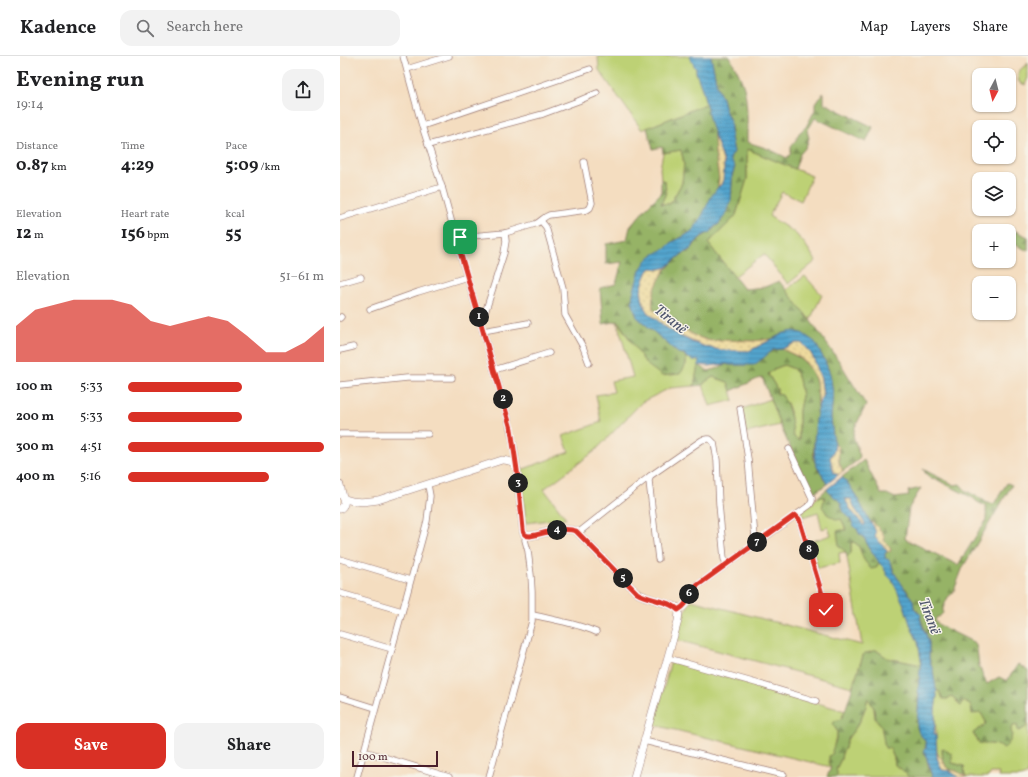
<!DOCTYPE html>
<html lang="en">
<head>
<meta charset="utf-8">
<style>
	body { margin:0; font-family:Vollkorn,serif; background:#f2f2f2; color:#202124; height:100vh; display:flex; flex-direction:column; font-size:15px; white-space:nowrap }
	* { box-sizing:border-box; margin:0 }
	p { font-size:13px; color:#757577 }
	.icon { flex:none; width:22px; height:22px; fill:none; stroke:currentColor; stroke-width:2; stroke-linecap:round; stroke-linejoin:round }
	.map { position:relative; flex:1; overflow:hidden }
	.panel { display:flex; flex-direction:column; background:#fff; width:340px }
	.panel>* { flex:none }
	.needle { width:26px; rotate:187deg }
	.controls { position:absolute; left:632px; top:12px; display:grid; gap:8px }
	.controls a { display:grid; place-items:center; width:44px; height:44px; border-radius:8px; background:#fff; box-shadow:0 1px 3px #0004; font-size:20px }
	.scale { position:absolute; left:12px; bottom:10px; width:86px; box-sizing:border-box; padding-left:4px; border:2px solid #4a1f2b; border-top:0; font-size:11px; line-height:14px; white-space:nowrap; color:#4a1f2b; -webkit-text-stroke:3px #f7f3e8; paint-order:stroke }
	.pin { position:absolute; display:grid; place-items:center; width:34px; height:34px; color:#fff; margin:-17px; border-radius:8px; box-shadow:0 2px 6px #0006 }
	.km { position:absolute; width:20px; height:20px; margin:-10px; border-radius:50%; background:#222; color:#fff; font-size:11px; line-height:20px; text-align:center }
	.round { display:grid; place-items:center; flex:none; width:42px; height:42px; border-radius:12px; background:#f2f2f2 }
	.summary { display:flex; align-items:center; justify-content:space-between; height:68px; padding:0 16px }
	h1 { font-size:22px; font-weight:700; line-height:30px }
	.metrics { display:grid; grid-template-columns:repeat(3,1fr); gap:6px; height:68px; padding:4px 16px }
	.metrics div { display:grid; align-content:center }
	.metrics b { font-size:17px; font-weight:700 }
	.metrics small { font-size:11px; font-weight:400 }
	.metrics p { font-size:11px }
	.chart { height:112px; padding:8px 16px }
	.chart p { display:flex; justify-content:space-between }
	.chart svg { width:100%; height:72px; margin-top:4px; fill:#d93025; opacity:.7 }
	.button { display:flex; gap:8px; margin-top:auto; padding:8px 16px }
	.button a { flex:1; height:46px; border-radius:12px; background:#d93025; color:#fff; font-size:16px; font-weight:700; line-height:46px; text-align:center }
	.button a+a { background:#f2f2f2; color:#202124 }
	ul { padding:0 16px; list-style:none; font-size:13px }
	li { display:grid; grid-template-columns:64px 48px 1fr; align-items:center; height:30px }
	li i { height:10px; border-radius:5px; background:#d93025 }
	header { display:flex; align-items:center; gap:24px; box-sizing:border-box; height:56px; padding:0 20px; background:#fff; border-bottom:1px solid #e0e0e0 }
	header strong { font-size:19px }
	nav { display:flex; gap:22px; margin-inline-start:auto; font-size:14px }
	.search { width:280px; height:36px; background:#f2f2f2; display:flex; align-items:center; gap:10px; box-sizing:border-box; padding:0 14px; border-radius:12px; color:#757577; font-size:15px }
	main { display:flex; flex:1; min-height:0 }
	.map>svg:first-child { display:block }
</style>
</head>
<body>
<header>
<strong>Kadence</strong>
<div class="search"><svg class="icon" aria-label="search" viewBox="0 0 24 24"><circle cx="10" cy="10" r="6"/><path d="M15 15l6 6"/></svg>Search here</div>
<nav><a>Map</a><a>Layers</a><a>Share</a></nav>
</header>
<main>
<section class="panel">
<div class="summary"><div><h1>Evening run</h1><p>19:14</p></div><a class="round"><svg class="icon" aria-label="share" viewBox="0 0 24 24"><path d="M12 15V3M7 8l5-5 5 5M5 13v7h14v-7"/></svg></a></div>
<div class="metrics">
<div><p>Distance</p><b>0.87<small> km</small></b></div>
<div><p>Time</p><b>4:29</b></div>
<div><p>Pace</p><b>5:09<small> /km</small></b></div>
</div>
<div class="metrics">
<div><p>Elevation</p><b>12<small> m</small></b></div>
<div><p>Heart rate</p><b>156<small> bpm</small></b></div>
<div><p>kcal</p><b>55</b></div>
</div>
<div class="chart"><p><span>Elevation</span>51–61 m</p>
<svg viewBox="0 0 160 44" preserveAspectRatio="none"><path d="M0 44V22L10 12L20 9L30 6L40 6L50 6L60 9L70 19L80 22L90 19L100 16L110 19L120 28L130 38L140 38L150 32L160 22V44z"/></svg>
</div>
<ul>
<li><b>100 m</b>5:33<i style="width:58%"></i></li>
<li><b>200 m</b>5:33<i style="width:58%"></i></li>
<li><b>300 m</b>4:51<i style="width:100%"></i></li>
<li><b>400 m</b>5:16<i style="width:72%"></i></li>
</ul>
<div class="button"><a>Save</a><a>Share</a></div>
</section>
<div class="map">
<svg width="688" height="721" viewBox="0 0 688 721">
	<defs>
		<pattern id="forest-firs" width="22" height="20" patternUnits="userSpaceOnUse"><rect width="22" height="20" fill="#96b366"/><path d="M5 1l3.5 6h-7zM16 11l3.5 6h-7z" fill="#7c9154"/></pattern>
		<pattern id="sand-dots" width="8" height="8" patternUnits="userSpaceOnUse"><rect width="8" height="8" fill="#eeda9e"/><path d="M2 2h.1M6 6h.1" fill="none" stroke="#cebb88" stroke-width="1.8" stroke-linecap="round"/></pattern>
		<pattern id="water-rules" width="6" height="5" patternUnits="userSpaceOnUse"><rect width="6" height="5" fill="#52a4cd"/><path d="M0 2.5h6" fill="none" stroke="#4685a7"/></pattern>
	</defs>
	<rect width="100%" height="100%" fill="#f7f3e8"/>
	<filter id="ink" filterUnits="userSpaceOnUse"><feTurbulence type="fractalNoise" baseFrequency=".025" numOctaves="2"/><feDisplacementMap in="SourceGraphic" scale="8" xChannelSelector="R" yChannelSelector="G"/><feConvolveMatrix kernelMatrix="1 2 1 2 8 2 1 2 1" color-interpolation-filters="sRGB"/></filter>
	<filter id="wash" filterUnits="userSpaceOnUse"><feTurbulence type="fractalNoise" baseFrequency=".012" numOctaves="4" result="noise"/><feDisplacementMap in="SourceGraphic" scale="16" xChannelSelector="R" yChannelSelector="G"/><feGaussianBlur stdDeviation="0.9" result="paint"/><feColorMatrix in="noise" values="0 0 0 0 0 0 0 0 0 0 0 0 0 0 0 0 0 1.4 0 .05"/><feComposite in="paint" operator="in"/></filter>
	<g filter="url(#wash)">
		<rect width="100%" height="100%" fill="#f4ddc0"/>
		<g fill="#bdd174" stroke="#847850">
			<path d="M258,0H349L356,13V16L363,36L366,48L302,74L259,14Z"/>
			<path d="M688,6V22L685,29L679,26C678,17 678,13 686,10Z"/>
			<path d="M407,93L472,120L461,145L442,136L429,160L455,177L465,188L476,205L448,228L424,198L394,221L368,187L390,166L396,159L407,123Z"/>
			<path d="M341,94L344,107L342,127L330,148H321L326,137L325,125L321,124L320,112L323,97Z"/>
			<path d="M465,220L482,239L470,264L446,234Z"/>
			<path d="M277,265L291,285L346,309V301L354,304L359,305L354,330L330,332L302,346L255,395L204,433L226,462L186,467L181,414L229,396L223,380L261,366L256,339L274,336L271,325L293,321Z"/>
			<path d="M444,309L454,313L459,323L462,340L459,354V385L453,380L450,355L447,347L437,338V333L428,318L434,313Z"/>
			<path d="M373,321L388,326L394,344L370,350L363,329L365,326Z"/>
			<path d="M430,343L440,369L406,377L402,353Z"/>
			<path d="M478,441H485L484,453L487,458C491,460 496,460 499,462C508,467 506,487 506,496L499,497L500,507L478,512L470,486L491,479L488,471L482,473L478,456L463,461L462,456Z"/>
			<path d="M511,486H514L518,489L521,496L536,512L539,506L544,512L547,519L552,523L564,549L570,568L578,586L581,604V609L547,602L536,594L528,597H524L512,631L337,584L343,559L351,544L522,589L507,501L511,497Z"/>
			<path d="M331,605L505,655L501,663L495,665V671L497,675V681L495,684L493,697L489,708L491,711L314,669Z"/>
			<path d="M595,634L599,635L601,639L607,643L612,640C615,643 616,647 621,650L622,646L624,645L631,650L636,658L641,656L646,666L645,669L633,678L640,688L646,687L659,689L672,679L671,673L673,670L677,669L678,675L687,668H688V718L681,721H658L659,717H651L648,721H626L625,720L624,710L612,707L608,697L604,693L602,696L603,704L599,700L597,696L595,655L597,639Z"/>
			<path d="M528,641L534,652L535,662L541,669L542,675L554,702L555,709L561,713L569,721H496V713L501,703L502,697L505,692L506,687L508,682L519,667L526,650Z"/>
		</g>
		<g fill="url(#forest-firs)" stroke="#706948" fill-rule="evenodd">
			<path d="M371,0H389C395,10 401,21 404,32C408,49 407,68 407,86L429,93L447,102L451,97V90L456,84L459,77L466,71L475,54V47L479,41L484,37V47L533,71L526,86L475,62L467,75L469,82L466,91L460,98L455,113L407,93V123L396,159L390,166L368,187L404,233L425,231L439,225L470,264L499,305L526,349L515,371L513,380L520,400L518,404L503,415L499,407L498,391L495,388L493,380L491,361L493,338L490,318L485,305L474,286L462,277H444L432,283L413,285L381,284L370,285L355,280L313,253C309,232 325,212 341,199C344,197 348,196 351,193C354,191 355,187 357,185C361,181 365,179 370,176C373,174 375,170 379,168C383,157 389,145 391,134C393,125 391,120 395,111L390,104L391,100L394,96L391,81V72L390,65L385,54L382,42L377,30Z"/>
			<path d="M366,48L374,79L375,96L379,122L378,131L360,164L353,174L346,179L331,187L325,193L320,195L292,245L297,261L338,297L344,298C349,306 345,311 340,318L322,320L306,308L278,265L263,268L260,232L276,228L282,206L266,208V188L287,184L290,171L306,152L321,137V124L325,125L326,137L321,148H330L342,127L344,107L341,94L323,97L322,91L313,93L307,72Z"/>
			<path d="M673,174L688,181V195L669,185V181Z"/>
			<path d="M442,293C447,296 453,298 458,301C493,322 470,372 474,404C475,408 484,423 487,428L474,437L471,434L464,422L440,369L422,321L391,335L388,326L373,321L365,326L363,329L354,330L358,309L368,315L376,313L386,308L390,309H407L433,294ZM444,309L454,313L459,323L462,340L459,354V385L453,380C452,365 450,352 442,339L437,338V333L428,318L434,313Z"/>
			<path d="M524,404L541,438H547L555,442L569,440L568,435L581,432L569,452L565,483L618,509L639,475C641,471 643,470 645,467C647,462 646,455 646,450C641,448 636,446 633,442L605,428L596,423L591,422L586,418L583,413L592,418L615,429L620,428L626,435L642,443L647,447H650L654,448L667,427L672,429L623,511L613,537L608,541L603,552V557L600,560L596,562L595,565L601,570L635,587L637,593L639,610L647,628L659,621L667,625L678,608L688,615V668H687L685,672L678,675L677,669L673,670L671,673C673,681 671,686 664,692L653,688H640L633,677L645,669L646,666L641,657L632,658L631,650L625,646H622L621,650C617,647 615,643 612,640L607,643H603L599,635L595,634L593,614L589,602V586L578,555L574,552L573,544L567,536L555,518L552,509L545,502L544,496H547L542,477L532,466L531,467L512,434L502,421Z"/>
			<path d="M487,433C490,439 494,440 498,444C502,447 502,453 504,456C508,461 512,463 513,469L517,473L520,479L523,480L529,491L539,506L536,512L531,513C529,510 526,507 524,504C520,497 521,486 511,486V497L507,501L506,496L499,490L497,475L501,474H506L504,468L501,463L497,464L487,458L484,453L482,451L485,441H478Z"/>
			<path d="M536,594L547,602L581,609L578,634L579,640L577,671L579,677L584,683L586,687L584,698L587,702L588,709L593,721H569L561,713L555,709L554,702L550,692H545L541,669L535,662L534,652L528,642L527,645L526,650L519,667L508,682L506,687L505,692L502,697L501,703L496,713C497,716 498,718 496,721H487L491,711L489,708V700L493,697L492,695L497,681V675L493,668L495,665L501,663L505,655L524,597H528Z"/>
			<path d="M602,692C606,693 608,697 612,698V707L624,710L625,720L616,715L610,714L606,711L603,704Z"/>
		</g>
		<g fill="url(#sand-dots)" stroke="#9c7c64">
			<path d="M374,79C379,92 392,121 378,131L379,122L375,96Z"/>
			<path d="M327,211C319,223 310,238 313,253L355,280L370,285L381,284L413,285L432,283L409,295H396L380,294L366,291L338,279L327,272L307,256L303,247L301,235L303,227L308,215L311,212L320,213Z"/>
			<path d="M455,287C457,287 459,287 461,287C474,293 484,327 482,339C482,343 480,345 479,348L476,325L471,314L466,307L459,301L442,293Z"/>
			<path d="M495,388L498,391L499,407L503,415L498,419L494,417L490,402L494,394Z"/>
			<path d="M505,443H511L515,453L524,466L525,468L524,470L511,454Z"/>
			<path d="M532,466C536,469 542,475 544,481C544,482 544,483 544,484C546,488 550,490 551,495L547,496L546,493L535,481V474L531,467Z"/>
			<path d="M597,696L599,700L603,704L606,711L610,714L616,715L626,721H618L610,715L602,714L597,702Z"/>
		</g>
		<g fill="url(#water-rules)" stroke="#4e627c" fill-rule="evenodd">
			<path d="M349,0H371L377,30L382,42L385,54L390,65L391,72V81L394,96L391,100L390,104L395,111L392,119V127L391,145L385,159L379,168L374,171L371,176L362,180L355,187L351,193L342,198L327,211L320,213L311,212L308,215L303,227L301,235L303,247L307,256L327,272L338,279L352,286L366,291L380,294L409,295L444,277L454,275L462,277L475,286L485,305L490,318L492,330L493,338L491,361L493,380L495,388L494,394L490,402L494,417L498,419L487,428L479,413L475,406L474,385L475,377L476,364L479,348L481,344L483,338L481,323L474,303L470,296L466,291L461,287H455L442,293L433,294L422,303L414,309H390L386,308L369,310L358,309L359,305C353,304 347,303 344,298L338,297L297,261L292,245L293,237L300,214L306,205L311,200L320,195L325,193L331,187L346,179L353,174L360,164L371,141L378,131L381,129L383,124L384,113V106L371,70L363,36L356,16V13Z"/>
			<path d="M502,421C514,433 522,452 531,467C534,470 537,477 535,481L546,493L547,496H545V502L549,504L555,518L567,536L573,544L574,552L581,559L580,562L582,569L589,586V602L593,614L597,639L595,655V667L594,677L596,680L597,702L602,714L610,715L618,721H593C592,717 589,707 587,704V702L583,695L586,692V687L584,683L579,677L577,671L579,640L578,634L581,604L578,586L570,568L564,549L552,524L547,519L544,512L540,508L529,491L523,480L520,479L517,473L513,469C512,463 508,461 504,456C502,453 502,447 498,444C494,440 490,439 487,433ZM505,443H511L515,453L524,466L525,468L524,470L511,454Z"/>
		</g>
	</g>
	<g filter="url(#ink)">
		<g fill="none" stroke-linecap="round" stroke-linejoin="round">
			<defs>
				<g id="minor">
					<path d="M63,0L82,70L102,131L122,204L139,261L168,362L174,391L177,412"/>
					<path d="M67,13L109,0"/>
					<path d="M82,70L250,13"/>
					<path d="M88,89L203,58L238,45L257,37"/>
					<path d="M0,162L102,131"/>
					<path d="M201,165L206,171L223,232L225,259L243,291L249,307"/>
					<path d="M116,182L120,181L165,177L195,168C201,166 203,161 209,159L247,154L250,152L252,147L244,106"/>
					<path d="M0,227L21,221"/>
					<path d="M30,253L78,236L127,221"/>
					<path d="M139,261L143,259L145,257L164,197L166,185L165,177"/>
					<path d="M0,262L1,261"/>
					<path d="M143,275L188,267"/>
					<path d="M0,294L13,291"/>
					<path d="M154,314L209,297"/>
					<path d="M0,329L67,322H112"/>
					<path d="M400,352L408,403L415,482L417,486"/>
					<path d="M0,378H88"/>
					<path d="M310,420L309,425L318,503"/>
					<path d="M455,459L459,463L461,469L485,548L486,554"/>
					<path d="M238,477L310,420L362,384L367,383H370L374,387L377,404L379,448L384,503L387,508"/>
					<path d="M0,503L70,524"/>
					<path d="M0,537L62,555"/>
					<path d="M338,554C349,548 346,543 351,534L470,449L472,445V442L449,393"/>
					<path d="M193,559C214,564 236,567 256,576"/>
					<path d="M0,578L52,593"/>
					<path d="M328,602L416,627L476,645"/>
					<path d="M0,641L35,652"/>
					<path d="M304,685L444,719"/>
					<path d="M24,695L109,721"/>
					<path d="M17,721L87,465L90,440L88,429"/>
					<path d="M149,721L192,565V536L191,519L188,495L185,484L186,480"/>
				</g>
				<g id="tertiary">
					<path d="M0,429L3,441"/>
					<path d="M0,438C6,442 6,449 0,453"/>
					<path d="M5,443C16,447 26,446 38,444L162,404C171,405 174,405 177,414L183,473C183,478 185,480 190,480C203,478 223,470 236,475L297,537L306,541L337,551L339,556L338,565L294,721"/>
				</g>
			</defs>
			<use href="#minor" stroke="#9f7e76" stroke-width="7"/>
			<use href="#tertiary" stroke="#9f7e76" stroke-width="8"/>
			<use href="#minor" stroke="#fff" stroke-width="5.5"/>
			<use href="#tertiary" stroke="#fff" stroke-width="7"/>
		</g>
	</g>
	<g fill="none" stroke-linecap="round" stroke-linejoin="round" filter="url(#ink)">
		<defs>
			<path id="route" d="M120,181L116,182L139,261L171,373L177,414L183,473C183,478 185,480 190,480C203,478 223,470 236,475L297,537C308,544 331,545 338,554C349,548 346,543 351,534L455,459L459,463L461,469L485,548L486,554"/>
		</defs>
		<use href="#route" stroke="#fff" stroke-width="8"/>
		<use href="#route" stroke="#d93025" stroke-width="5"/>
	</g>
	<g text-anchor="middle" stroke-width="3" stroke-linejoin="round" paint-order="stroke">
		<g font-size="15" font-style="italic" fill="#4d546c" stroke="#f7f3e8">
			<text transform="translate(331 263) rotate(39)" y="5">Tiranë</text>
			<text transform="translate(590 560) rotate(69)" y="5">Tiranë</text>
		</g>
	</g>
</svg>
<div class="controls">
<a><svg class="needle" viewBox="-14 -14 28 28"><path d="M0-13l5 13h-10z" fill="#e53935"/><path d="M0 13l5-13h-10z" fill="#757577"/></svg></a>
<a><svg class="icon" aria-label="locate" viewBox="0 0 24 24"><circle cx="12" cy="12" r="6"/><path d="M12 2v4M12 18v4M2 12h4M18 12h4"/></svg></a>
<a><svg class="icon" aria-label="layers" viewBox="0 0 24 24"><path d="M12 4l9 5-9 5-9-5zM3 14l9 5 9-5"/></svg></a>
<a>+</a>
<a>−</a>
</div>
<div class="scale">100 m</div>
<div class="pin" style="left:120px;top:181px;background:#1e9e55"><svg class="icon" aria-label="arrive" viewBox="0 0 24 24"><path d="M6 21V4h12l-3 4 3 4H6"/></svg></div>
<div class="pin" style="left:486px;top:554px;background:#d93025"><svg class="icon" aria-label="check" viewBox="0 0 24 24"><path d="M5 12l5 5 9-10"/></svg></div>
<b class="km" style="left:139px;top:261px">1</b>
<b class="km" style="left:163px;top:343px">2</b>
<b class="km" style="left:178px;top:427px">3</b>
<b class="km" style="left:217px;top:474px">4</b>
<b class="km" style="left:283px;top:522px">5</b>
<b class="km" style="left:349px;top:538px">6</b>
<b class="km" style="left:417px;top:486px">7</b>
<b class="km" style="left:469px;top:494px">8</b>
</div>
</main>
</body>
</html>
